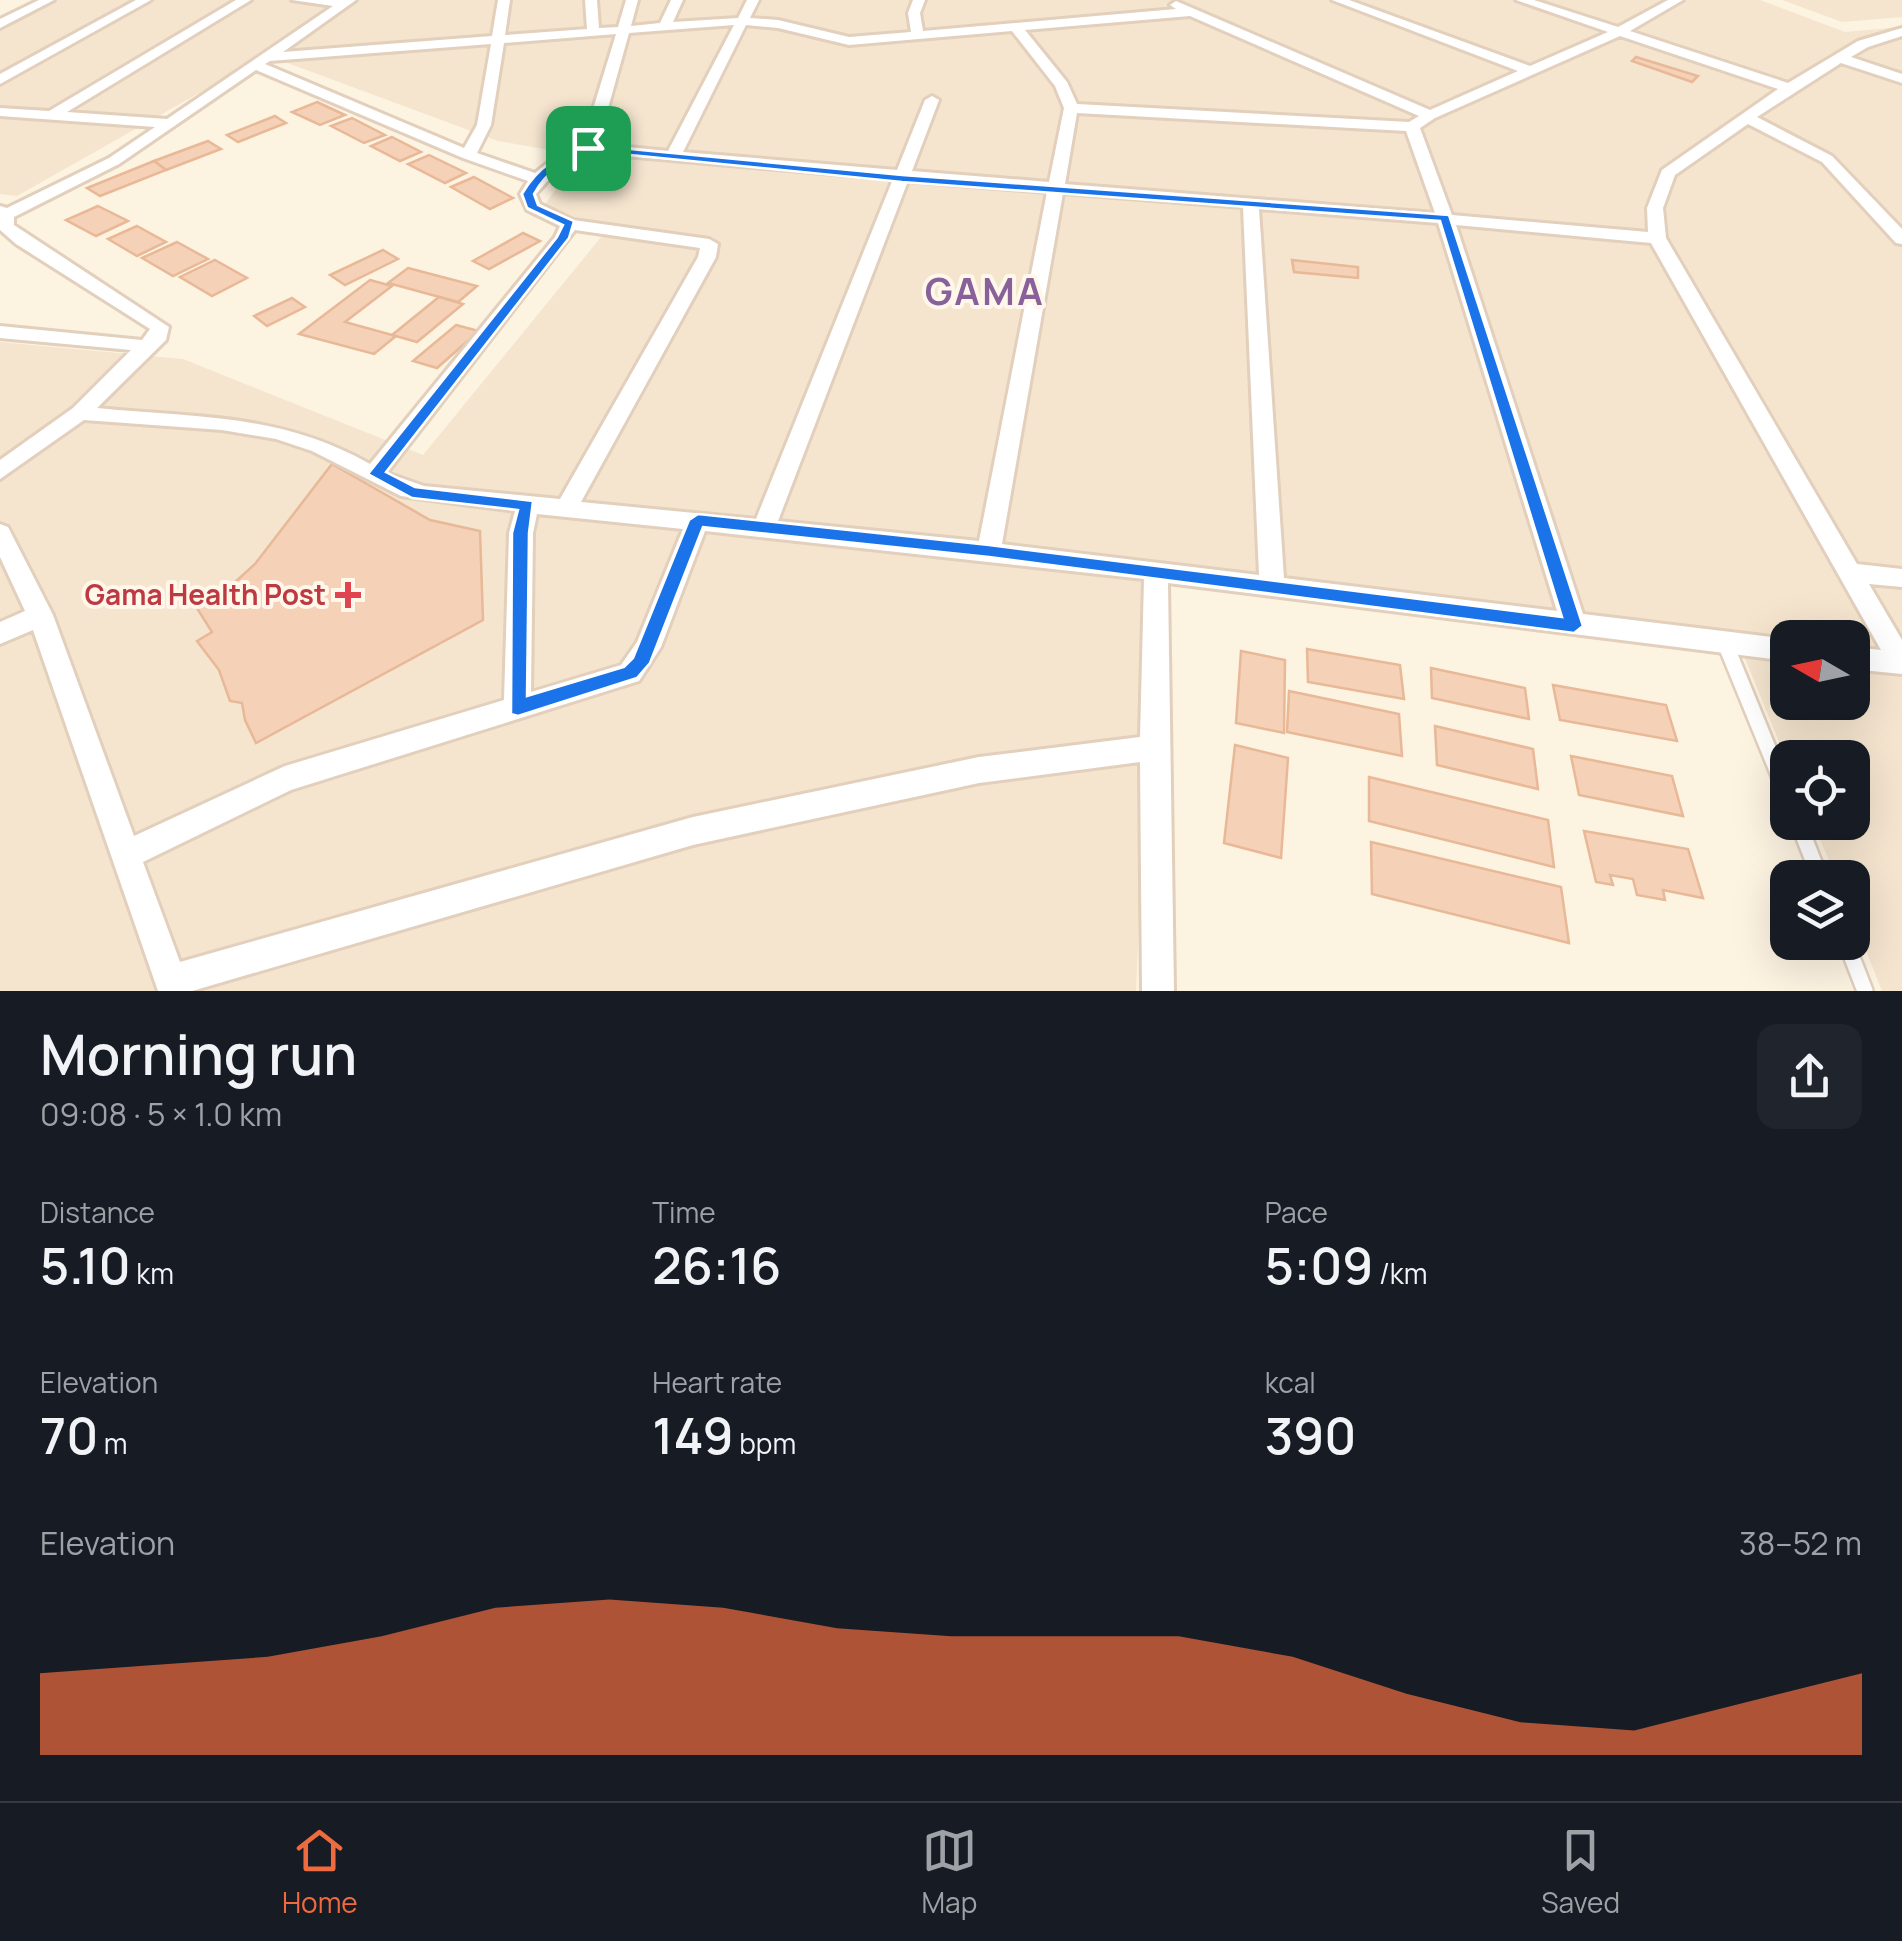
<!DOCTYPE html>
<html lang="en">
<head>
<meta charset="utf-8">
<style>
	body { margin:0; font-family:Manrope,sans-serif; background:#20242c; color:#f1f3f6; height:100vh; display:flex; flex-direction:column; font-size:38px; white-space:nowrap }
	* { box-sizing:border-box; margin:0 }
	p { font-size:32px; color:#9ea1a6 }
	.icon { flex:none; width:55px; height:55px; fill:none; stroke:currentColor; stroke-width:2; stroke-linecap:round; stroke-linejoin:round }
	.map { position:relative; height:991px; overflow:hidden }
	.drawer { display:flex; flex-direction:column; background:#171b24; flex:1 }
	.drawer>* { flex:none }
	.needle { width:65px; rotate:279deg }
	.buttons { position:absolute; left:1770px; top:620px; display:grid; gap:20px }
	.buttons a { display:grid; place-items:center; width:100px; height:100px; border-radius:20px; background:#171b24; box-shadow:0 10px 40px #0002; font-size:50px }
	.pin { position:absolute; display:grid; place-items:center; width:85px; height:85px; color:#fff; margin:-42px; border-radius:20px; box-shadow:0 5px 15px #0006 }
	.round { display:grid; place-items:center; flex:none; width:105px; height:105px; border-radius:20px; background:#20242c }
	.headline { display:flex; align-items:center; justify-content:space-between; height:170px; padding:0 40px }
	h1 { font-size:55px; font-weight:600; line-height:75px }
	.metrics { display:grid; grid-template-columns:repeat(3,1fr); gap:15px; height:170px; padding:10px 40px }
	.metrics div { display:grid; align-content:center }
	.metrics b { font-size:50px; font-weight:600 }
	.metrics small { font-size:28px; font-weight:400 }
	.metrics p { font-size:28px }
	.chart { height:280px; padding:20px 40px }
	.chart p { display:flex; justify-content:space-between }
	.chart svg { width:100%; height:180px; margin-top:10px; fill:#ef6b3f; opacity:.7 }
	.tab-bar { display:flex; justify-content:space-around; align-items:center; height:140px; border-top:2px solid #363941; background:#171b24; font-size:28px; color:#9ea1a6 }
	.tab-bar a { display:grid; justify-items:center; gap:5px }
	.tab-bar .on { color:#ef6b3f }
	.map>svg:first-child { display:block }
</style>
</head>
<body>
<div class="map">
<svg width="1902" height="991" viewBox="0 0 1902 991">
	<rect width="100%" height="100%" fill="#fdf3e1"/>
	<g fill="#f5e5cf" fill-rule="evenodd">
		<path d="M46,0H1760L1845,32L1902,27V991H1882L1853,918L1852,878L1836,877L1813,823L1852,822V758H1788L1787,761L1741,649L1154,568L1136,991H0V342L183,359L423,455L606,231L544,206L579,155L498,141L266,55L17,196L0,194V23ZM1788,638H1852V702H1788Z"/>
		<path d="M1782,0H1902V17L1842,22Z"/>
	</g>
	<g fill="#f4d1b7" stroke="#e8b897" stroke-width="2.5">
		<path d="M1636,57L1698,76L1692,82L1632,61Z"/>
		<path d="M317,102L345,115L320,125L292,112Z"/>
		<path d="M275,116L286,123L238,142L227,135Z"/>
		<path d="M352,118L385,135L364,143L331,126Z"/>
		<path d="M392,137L421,152L400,161L371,146Z"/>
		<path d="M208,141L221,149L166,170L154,161Z"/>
		<path d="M429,155L466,173L445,183L408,164Z"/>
		<path d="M154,161L166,170L100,196L87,188Z"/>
		<path d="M474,177L513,198L490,209L451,187Z"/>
		<path d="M98,206L128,221L96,236L66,220Z"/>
		<path d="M137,226L166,242L137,256L108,239Z"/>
		<path d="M523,233L540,241L489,269L473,261Z"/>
		<path d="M177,242L208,259L173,276L142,258Z"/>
		<path d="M383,250L398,259L345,285L330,275Z"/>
		<path d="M215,260L247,278L212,296L180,277Z"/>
		<path d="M1292,260L1358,267V278L1294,272Z"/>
		<path d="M408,268L477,286L458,302L388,283Z"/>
		<path d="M370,280L392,286L345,322L396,336L374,354L299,334Z"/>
		<path d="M439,297L463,304L417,342L392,335Z"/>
		<path d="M292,298L305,307L267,326L254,316Z"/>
		<path d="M456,325L479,331L437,368L413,361Z"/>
		<path d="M332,464L430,520L480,531L483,620L256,743L245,720L242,703L230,701L219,670L197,641L212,632L195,605L232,585L255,564Z"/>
		<path d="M1307,649L1400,665L1404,699L1308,682Z"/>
		<path d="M1241,651L1285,660L1284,733L1236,723Z"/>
		<path d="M1431,668L1525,688L1529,719L1432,698Z"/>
		<path d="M1553,685L1666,705L1677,741L1560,720Z"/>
		<path d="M1289,691L1399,714L1402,756L1287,732Z"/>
		<path d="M1435,726L1533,749L1538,789L1437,765Z"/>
		<path d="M1235,745L1288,758L1281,858L1224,843Z"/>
		<path d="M1571,756L1672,776L1683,816L1579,795Z"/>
		<path d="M1369,777L1548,820L1554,867L1369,821Z"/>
		<path d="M1584,831L1688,849L1703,898L1663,890L1665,900L1637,895L1633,879L1610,875L1613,885L1596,882Z"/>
		<path d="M1371,842L1561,887L1569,943L1372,894Z"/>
	</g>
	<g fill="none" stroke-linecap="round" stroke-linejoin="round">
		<defs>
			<g id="lane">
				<path d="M1725,643L1788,797"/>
				<path d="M1798,822L1820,878"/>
				<path d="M1846,942L1865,991"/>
			</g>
			<g id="street">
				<path d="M39,0H54L0,28V19Z"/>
				<path d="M136,0H151L0,84V74Z"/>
				<path d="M236,0H251L67,112L167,119L333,6L292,0H356L283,52L492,36L498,0H510L505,35L587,29L585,0H597L599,28L618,27L626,0H638L631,26L660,23L671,0H683L673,22L738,18L747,0H759L750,18L778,20L849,37L911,32L908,13L913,0H925L920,13L923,31L1176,9L1170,5L1176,1L1430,110L1518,71L1332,0H1349L1530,66L1608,32L1516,0H1534L1618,27L1668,0H1683L1630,31L1788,83L1858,41L1902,28V36L1868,47L1851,57L1902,74V83L1841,63L1757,117L1832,156L1902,229V244L1896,243L1822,162L1748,124L1675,175L1663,208L1666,238L1857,564L1902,569V587L1869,584L1902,640V674L1852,669V647L1881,650L1651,243L1456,225L1583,614L1788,639V661L1168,583L1174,991H1142L1140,762L979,783L693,845L192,991H158L33,630L0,644V622L25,611L0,557V524L8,527L53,615L134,836L285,766L504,700L509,533L515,511L401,496L312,451L276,439L222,430L84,420L0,479V460L73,408L131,350L0,338V326L142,340L150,329L16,244L0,230V206L7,208L109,158L155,127L0,116V108L49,111ZM1190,16L1419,116L1409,122L1077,104L1067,82L1025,30ZM734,25L668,151L598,144L629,33ZM746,25L778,28L849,45L1012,31L1055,86L1064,108L1049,182L912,171L939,100L932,96L925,100L897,170L683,152ZM616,34L582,145L556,156L535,173L477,153L491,125L504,43ZM1620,36L1778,89L1662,170L1647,208L1648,232L1452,215L1420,128L1435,118ZM491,44L477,125L464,148L265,64L270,61ZM256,70L463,158L528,181L520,194L527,210L560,226L555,237L370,464C280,413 197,418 97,408L166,340L169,327L14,225V217L119,164ZM1077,113L1406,131L1435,213L1065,184ZM590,153L893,179L756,519L581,502L716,257L718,244L709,239L573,220L540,204L536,194L559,168ZM908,181L1047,192L979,541L778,521ZM1063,193L1243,207L1259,575L1002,544ZM1259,209L1438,223L1557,611L1284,578ZM575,230L700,248L698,257L560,499L424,486L387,473ZM537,514L683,529L637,642L621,665L531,692L533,533ZM705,531L1144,579L1140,737L979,757L693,817L180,962L143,862L291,790L639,681L661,647Z"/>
			</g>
		</defs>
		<use href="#lane" stroke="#e2cfbc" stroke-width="20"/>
		<use href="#street" stroke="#e2cfbc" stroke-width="6"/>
		<use href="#lane" stroke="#fff" stroke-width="15"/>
		<use href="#street" fill="#fff" fill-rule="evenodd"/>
	</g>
	<path fill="#1a73e8" stroke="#fff" stroke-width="2.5" fill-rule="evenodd" d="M588,145L902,175L1449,215L1583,626L1574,633L989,557L703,527L650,663L637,678L518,716L511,714L512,533L518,510L412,498L368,474L557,237L563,225L527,208L522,194C538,166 559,155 588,145ZM590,151L902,182L1440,221L1562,617L989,545L698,514L689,520L633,658L624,667L527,696L529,533L533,501L415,487L386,472L569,238L574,221L538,205L534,194C547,170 565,162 590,151Z"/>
	<path fill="#e0444e" stroke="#fff7e9" stroke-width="4" d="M343 580h10v10h10v10h-10v10h-10v-10h-10v-10h10z"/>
	<g text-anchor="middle" stroke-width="8" stroke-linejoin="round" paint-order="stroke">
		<g font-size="28" font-weight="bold" fill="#be3a42" stroke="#fff7e9" text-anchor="end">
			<text x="326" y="605">Gama Health Post</text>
		</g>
		<g font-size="38" font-weight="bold" letter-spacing="2.5" fill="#89619a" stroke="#fff7e9">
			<text x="985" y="305">GAMA</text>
		</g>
	</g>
</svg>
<div class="buttons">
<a><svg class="needle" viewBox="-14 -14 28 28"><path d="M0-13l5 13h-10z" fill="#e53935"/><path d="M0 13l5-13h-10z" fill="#9ea1a6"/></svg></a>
<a><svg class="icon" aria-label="locate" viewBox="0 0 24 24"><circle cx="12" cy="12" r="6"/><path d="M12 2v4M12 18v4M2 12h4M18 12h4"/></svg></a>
<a><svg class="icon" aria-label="layers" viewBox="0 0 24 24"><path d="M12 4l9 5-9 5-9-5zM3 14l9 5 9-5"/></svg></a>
</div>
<div class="pin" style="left:588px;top:148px;background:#1e9e55"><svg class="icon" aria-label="arrive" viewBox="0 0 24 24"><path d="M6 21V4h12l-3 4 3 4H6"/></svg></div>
</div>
<section class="drawer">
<div class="headline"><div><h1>Morning run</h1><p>09:08 · 5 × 1.0 km</p></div><a class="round"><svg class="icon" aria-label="share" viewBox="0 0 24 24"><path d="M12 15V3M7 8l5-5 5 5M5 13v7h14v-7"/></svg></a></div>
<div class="metrics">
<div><p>Distance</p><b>5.10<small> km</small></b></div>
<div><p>Time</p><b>26:16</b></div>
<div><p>Pace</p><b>5:09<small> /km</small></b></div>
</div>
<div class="metrics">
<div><p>Elevation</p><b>70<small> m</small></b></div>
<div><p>Heart rate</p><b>149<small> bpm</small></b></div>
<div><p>kcal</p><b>390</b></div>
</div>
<div class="chart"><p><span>Elevation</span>38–52 m</p>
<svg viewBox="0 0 160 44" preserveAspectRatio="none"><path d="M0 44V24L10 22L20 20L30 15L40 8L50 6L60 8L70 13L80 15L90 15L100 15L110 20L120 29L130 36L140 38L150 31L160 24V44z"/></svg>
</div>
</section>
<nav class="tab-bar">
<a class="on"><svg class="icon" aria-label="home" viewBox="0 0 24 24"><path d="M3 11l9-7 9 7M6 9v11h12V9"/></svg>Home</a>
<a><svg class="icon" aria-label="map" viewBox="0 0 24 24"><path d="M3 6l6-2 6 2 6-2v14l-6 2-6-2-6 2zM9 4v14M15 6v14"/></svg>Map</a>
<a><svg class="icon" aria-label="saved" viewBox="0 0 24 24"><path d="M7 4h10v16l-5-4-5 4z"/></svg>Saved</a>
</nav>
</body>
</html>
